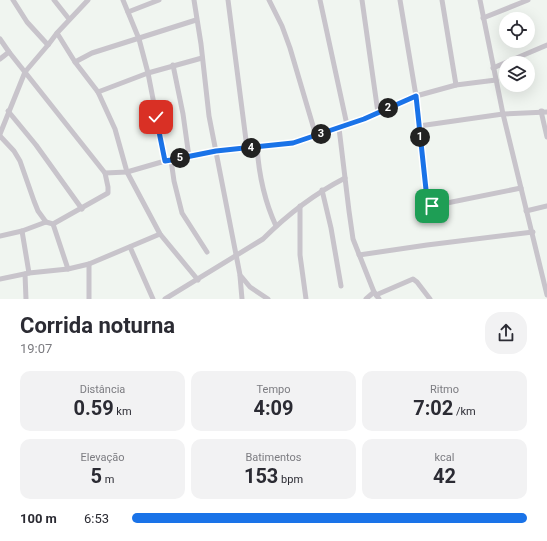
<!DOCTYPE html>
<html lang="pt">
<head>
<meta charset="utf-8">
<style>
	body { margin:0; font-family:Roboto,sans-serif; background:#f2f2f3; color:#2b2b33; height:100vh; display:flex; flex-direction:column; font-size:15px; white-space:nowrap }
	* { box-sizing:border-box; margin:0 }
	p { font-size:13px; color:#7c7c81 }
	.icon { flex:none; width:22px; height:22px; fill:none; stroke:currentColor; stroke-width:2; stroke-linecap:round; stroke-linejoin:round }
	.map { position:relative; height:299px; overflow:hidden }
	.details { display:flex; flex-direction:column; background:#fff; flex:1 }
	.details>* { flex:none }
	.buttons { position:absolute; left:499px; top:12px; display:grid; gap:8px }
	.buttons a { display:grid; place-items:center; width:36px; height:36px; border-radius:50%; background:#fff; box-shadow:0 4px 16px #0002; font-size:20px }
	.pin { position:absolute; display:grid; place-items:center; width:34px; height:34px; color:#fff; margin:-17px; border-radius:8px; box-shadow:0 2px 6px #0006 }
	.km { position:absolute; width:20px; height:20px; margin:-10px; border-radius:50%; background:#222; color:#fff; font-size:11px; line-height:20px; text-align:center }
	.round { display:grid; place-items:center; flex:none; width:42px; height:42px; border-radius:16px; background:#f2f2f3 }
	.overview { display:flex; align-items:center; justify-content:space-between; height:68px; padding:0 20px }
	h1 { font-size:22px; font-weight:700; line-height:30px }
	.metrics { display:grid; grid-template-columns:repeat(3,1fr); gap:6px; height:68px; padding:4px 20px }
	.metrics div { display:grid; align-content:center; border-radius:10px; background:#f2f2f3; text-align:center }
	.metrics b { font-size:20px; font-weight:700 }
	.metrics small { font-size:11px; font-weight:400 }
	.metrics p { font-size:11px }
	ul { padding:0 20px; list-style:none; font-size:13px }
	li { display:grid; grid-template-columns:64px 48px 1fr; align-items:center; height:30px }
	li i { height:10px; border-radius:5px; background:#1a73e8 }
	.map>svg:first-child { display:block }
</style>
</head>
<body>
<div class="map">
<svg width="547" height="299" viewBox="0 0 547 299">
	<rect width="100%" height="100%" fill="#f0f5f0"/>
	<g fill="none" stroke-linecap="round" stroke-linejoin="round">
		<g stroke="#c8c4cb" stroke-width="5">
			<path d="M13,0L27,22L48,45"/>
			<path d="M54,0L69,19"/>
			<path d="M123,0L139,39L148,73L165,161"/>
			<path d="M194,0L201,44L209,116L240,275L250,287L268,299"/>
			<path d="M228,0L247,148"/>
			<path d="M269,0L282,26L290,48L316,136"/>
			<path d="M320,0L347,125"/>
			<path d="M362,0L378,113"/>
			<path d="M400,0L416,96L427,199L429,204L432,206L521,188"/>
			<path d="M442,0L456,85"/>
			<path d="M480,0L503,114L547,295"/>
			<path d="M128,12L159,0"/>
			<path d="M483,18L528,0"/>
			<path d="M57,33L75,62L98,92L115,129L127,172L160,234L198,280"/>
			<path d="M0,39L9,52L105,173L127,172L165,161L216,151L293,143L364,119L416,96L456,85L496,80"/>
			<path d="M0,59L9,52"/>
			<path d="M75,62L92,53L196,20"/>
			<path d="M173,65L183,114L189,157"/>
			<path d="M493,68L547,45"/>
			<path d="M98,92L148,73L202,58"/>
			<path d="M8,111L36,145L82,209"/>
			<path d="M542,111H541L547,137"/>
			<path d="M419,126L503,114L547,112"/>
			<path d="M339,128L349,211L353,239L374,292L379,299"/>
			<path d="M0,134L25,72L48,45L57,33L88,0"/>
			<path d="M0,136L14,151L20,161L34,201L38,211L46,222"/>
			<path d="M257,147C259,176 264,200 276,226"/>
			<path d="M171,160L174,181L182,213L207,252"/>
			<path d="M322,190L331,228L341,286"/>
			<path d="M300,206V255L306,299"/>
			<path d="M526,211L547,206"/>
			<path d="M53,224L68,269"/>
			<path d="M22,231L29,273"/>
			<path d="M0,236L22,231L46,222L53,224L108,193V187L105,173"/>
			<path d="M130,247L153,299"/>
			<path d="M359,255L427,245L533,232"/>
			<path d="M89,264V299"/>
			<path d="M25,274L26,299"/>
			<path d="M240,276L242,299"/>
			<path d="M0,279L29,273L68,269L89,264L160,234"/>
			<path d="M376,295L413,279L417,282L430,299"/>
			<path d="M165,299L263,239C288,214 314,194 345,178"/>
			<path d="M366,299L374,292"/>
		</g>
	</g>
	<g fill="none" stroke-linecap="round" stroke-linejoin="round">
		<defs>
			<path id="route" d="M156,117L165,161L171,160L216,151L293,143L364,119L416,96L427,199L429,204L432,206"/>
		</defs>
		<use href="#route" stroke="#fff" stroke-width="8"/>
		<use href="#route" stroke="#1a73e8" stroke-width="5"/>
	</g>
</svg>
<div class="buttons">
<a><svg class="icon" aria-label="locate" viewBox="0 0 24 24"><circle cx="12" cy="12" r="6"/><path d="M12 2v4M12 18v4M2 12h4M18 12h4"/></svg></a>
<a><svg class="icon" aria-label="layers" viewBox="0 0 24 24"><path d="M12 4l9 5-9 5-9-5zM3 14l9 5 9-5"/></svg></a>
</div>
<div class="pin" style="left:432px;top:206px;background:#1e9e55"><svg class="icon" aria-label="arrive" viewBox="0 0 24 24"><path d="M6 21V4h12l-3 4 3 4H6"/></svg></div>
<div class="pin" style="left:156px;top:117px;background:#d93025"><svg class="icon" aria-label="check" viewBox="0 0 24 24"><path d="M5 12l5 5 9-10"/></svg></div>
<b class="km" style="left:420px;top:137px">1</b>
<b class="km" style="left:388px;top:108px">2</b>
<b class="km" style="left:321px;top:134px">3</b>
<b class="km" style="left:251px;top:148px">4</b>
<b class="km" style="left:180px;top:158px">5</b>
</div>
<section class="details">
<div class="overview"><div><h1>Corrida noturna</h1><p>19:07</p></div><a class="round"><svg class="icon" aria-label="share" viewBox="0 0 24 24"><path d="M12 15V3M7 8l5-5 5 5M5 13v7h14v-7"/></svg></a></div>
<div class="metrics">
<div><p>Distância</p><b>0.59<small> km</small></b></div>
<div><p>Tempo</p><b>4:09</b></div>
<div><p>Ritmo</p><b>7:02<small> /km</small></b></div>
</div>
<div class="metrics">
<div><p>Elevação</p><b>5<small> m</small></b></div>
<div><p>Batimentos</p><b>153<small> bpm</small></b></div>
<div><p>kcal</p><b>42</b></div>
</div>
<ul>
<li><b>100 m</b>6:53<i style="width:100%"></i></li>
</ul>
</section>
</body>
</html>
